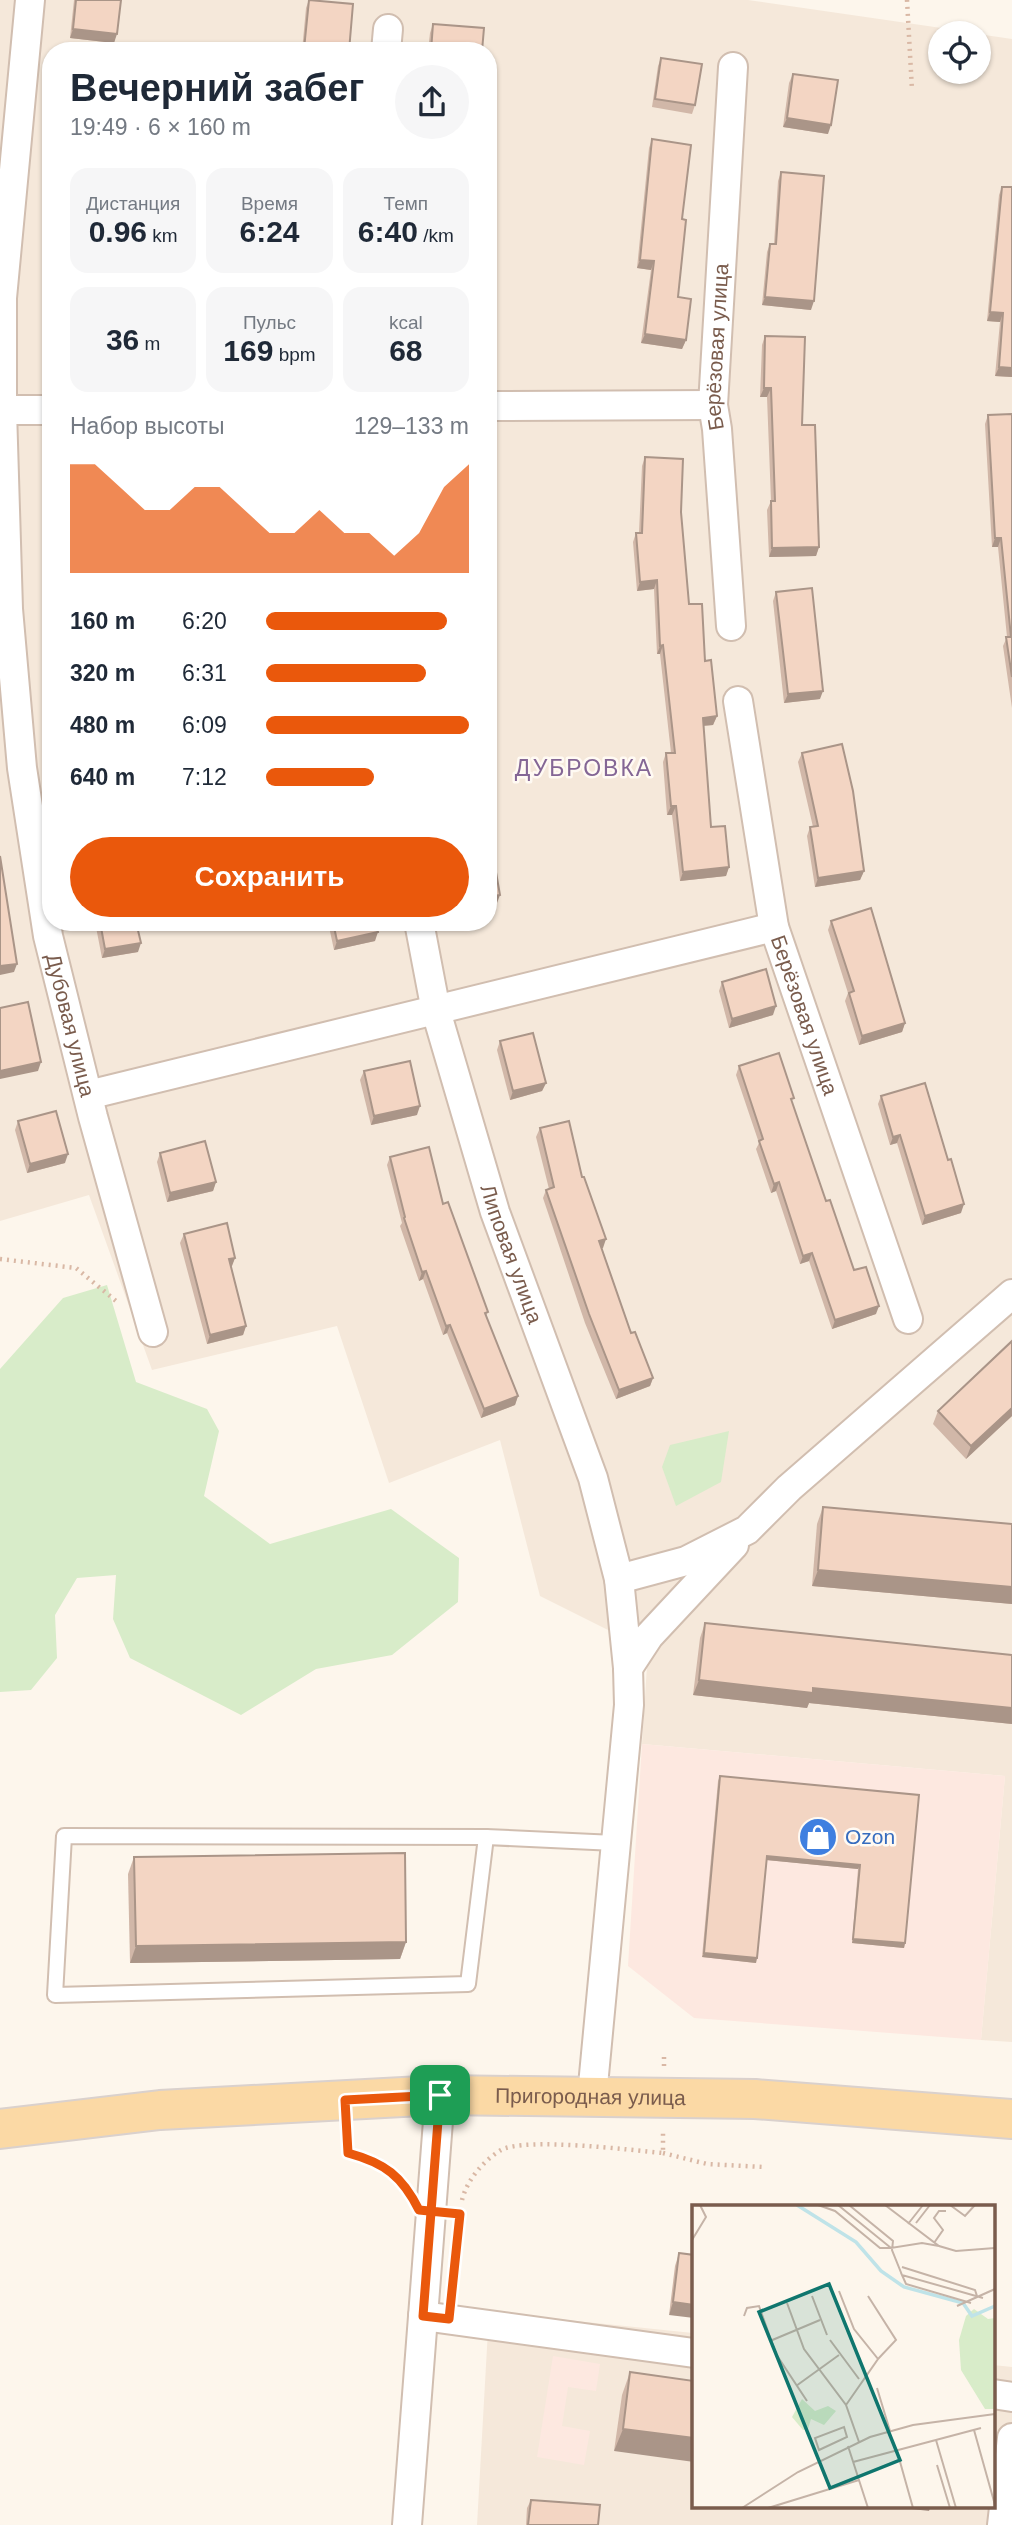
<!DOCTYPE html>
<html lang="ru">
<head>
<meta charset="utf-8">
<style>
	body { margin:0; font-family:Helvetica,sans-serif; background:#f6f6f7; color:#1f2937; height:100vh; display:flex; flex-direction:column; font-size:26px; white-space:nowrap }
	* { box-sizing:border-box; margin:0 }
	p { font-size:23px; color:#747a83 }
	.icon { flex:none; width:38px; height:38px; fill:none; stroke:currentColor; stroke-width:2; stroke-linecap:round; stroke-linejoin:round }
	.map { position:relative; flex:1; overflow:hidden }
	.sheet { position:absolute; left:42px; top:42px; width:455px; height:889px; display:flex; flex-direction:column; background:#fff; border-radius:28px; box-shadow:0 2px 5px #0004 }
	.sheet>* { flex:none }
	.fabs { position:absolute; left:928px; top:21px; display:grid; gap:14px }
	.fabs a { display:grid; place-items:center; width:63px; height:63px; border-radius:50%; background:#fff; box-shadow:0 2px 5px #0004; font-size:35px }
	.pin { position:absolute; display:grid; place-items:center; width:60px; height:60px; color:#fff; margin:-30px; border-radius:14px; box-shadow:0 4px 10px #0006 }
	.round { display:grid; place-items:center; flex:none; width:74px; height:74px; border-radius:37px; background:#f6f6f7 }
	.overview { display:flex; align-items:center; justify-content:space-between; height:119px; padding:0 28px }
	h1 { font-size:38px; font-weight:700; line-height:52px }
	.stats { display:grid; grid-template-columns:repeat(3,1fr); gap:10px; height:119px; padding:7px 28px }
	.stats div { display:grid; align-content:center; border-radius:18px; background:#f6f6f7; text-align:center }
	.stats b { font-size:30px; font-weight:700 }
	.stats small { font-size:19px; font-weight:400 }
	.stats p { font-size:19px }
	.chart { height:196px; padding:14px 28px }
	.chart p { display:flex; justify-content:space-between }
	.chart svg { width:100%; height:126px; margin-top:7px; fill:#ea580c; opacity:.7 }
	.button { display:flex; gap:14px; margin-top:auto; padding:14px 28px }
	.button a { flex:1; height:80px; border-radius:42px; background:#ea580c; color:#fff; font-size:28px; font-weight:700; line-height:80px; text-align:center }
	ul { padding:0 28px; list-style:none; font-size:23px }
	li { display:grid; grid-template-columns:112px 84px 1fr; align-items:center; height:52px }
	li i { height:18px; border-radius:9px; background:#ea580c }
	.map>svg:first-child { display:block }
</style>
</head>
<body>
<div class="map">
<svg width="1012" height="2525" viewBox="0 0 1012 2525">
	<rect width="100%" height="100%" fill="#fdf6ec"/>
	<g fill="#f5e8da" fill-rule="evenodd">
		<path d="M0,0H748L976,33H940V72H978V34L1012,39V2042L981,2040L1005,1776L642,1744L648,1650L540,1596L500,1440L389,1483L337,1326L152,1370L89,1195L0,1221ZM51,51H488V922H51Z"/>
		<path d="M489,2312L693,2333L694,2506H993V2365L1012,2367V2525H477Z"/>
	</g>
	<g fill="#fde8e0">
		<path d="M642,1744L1005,1776L981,2040L694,2018L628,1966Z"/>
		<path d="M553,2356L600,2364L596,2391L568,2387L562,2426L590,2431L584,2465L537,2457Z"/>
	</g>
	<g fill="#d8ecc9">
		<path d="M107,1285L136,1382L207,1409L219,1431L204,1496L270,1544L391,1509L459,1558L458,1602L392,1655L316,1669L241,1715L130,1658L113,1619L116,1575L77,1578L55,1615L57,1658L31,1690L0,1692V1369L63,1298Z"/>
		<path d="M729,1431L721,1482L676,1506L662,1467L670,1445Z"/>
	</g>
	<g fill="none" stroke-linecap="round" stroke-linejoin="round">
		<defs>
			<g id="lane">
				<path d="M64,1836L486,1837L468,1984L55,1995Z"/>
				<path d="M486,1837L615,1843"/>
			</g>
			<g id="street">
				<path id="s1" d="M30,0L2,298V410L8,609L22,768L48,936L93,1117L153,1332"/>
				<path d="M386,51L388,29"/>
				<path d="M488,406L713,405"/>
				<path d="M2,410H51"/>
				<path id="s2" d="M731,626L717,429L713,405L733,67"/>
				<path id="s3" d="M738,701L774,927L908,1319"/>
				<path id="s4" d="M419,922L436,1011L495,1212L593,1478L619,1579L628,1668L629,1705L592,2096"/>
				<path d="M88,1095L774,927"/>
				<path d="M619,1579L686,1561L747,1530L789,1488L1012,1294"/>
				<path d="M628,1668L649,1636L734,1545"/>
				<path d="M423,2316L694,2353"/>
				<path d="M993,2394L1012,2397"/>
				<path d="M407,2525L440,2095"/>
				<path d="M1002,2525L1012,2438"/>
			</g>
			<g id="primary">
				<path id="s5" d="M0,2129L160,2110L440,2095L755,2099L1012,2119"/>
			</g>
		</defs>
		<use href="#lane" stroke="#d1beb0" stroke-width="18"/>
		<use href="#street" stroke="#d1beb0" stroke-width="32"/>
		<use href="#primary" stroke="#dad1cd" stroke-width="42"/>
		<g stroke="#d9b8a5" stroke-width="4.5" stroke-dasharray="2 5" stroke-linecap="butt">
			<path d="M907,0L912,90"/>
			<path d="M0,1259L76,1268L116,1301"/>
			<path d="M664,2066V2054"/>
			<path d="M347,2133L348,2153C376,2161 387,2166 405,2188"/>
			<path d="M663,2153L707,2164L764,2167"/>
			<path d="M462,2200C467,2180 483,2161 501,2150C525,2137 631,2150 663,2153V2131"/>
		</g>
		<use href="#lane" stroke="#fff" stroke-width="14"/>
		<use href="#street" stroke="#fff" stroke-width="28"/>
		<use href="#primary" stroke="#fbd9a5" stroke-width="38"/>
	</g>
	<g fill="#d1b7a8">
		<path d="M74,0H121L114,43L70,38Z"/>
		<path d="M309,0L349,51H302L306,8Z"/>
		<path d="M433,24L482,51H428L430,33Z"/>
		<path d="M661,58L695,105L692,114L652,107L658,66Z"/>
		<path d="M793,74L828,134L783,127L789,83Z"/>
		<path d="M652,139L682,219L678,297L686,340L682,349L641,343L651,270L637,268L649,148Z"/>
		<path d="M781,172L811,310L762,305L767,252L770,244H774L778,181Z"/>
		<path d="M1002,187L1012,377L995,376L1000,322L987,321L999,195Z"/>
		<path d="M51,283V331H48Z"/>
		<path d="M765,336L802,425L819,547L816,556L769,557L767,510L771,501L767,397H760L762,345Z"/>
		<path d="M1012,414V708L1003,646L1007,637L998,547H992L985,424L988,415Z"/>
		<path d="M645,457L681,512L689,604L705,661L717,716L713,725L703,726L711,827L729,867L726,876L680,881L672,815H667L663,762L666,753H671L660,654H657L654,589L637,591L633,542L636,533H639L642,466Z"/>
		<path d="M45,463H51V524H45L42,472Z"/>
		<path d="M776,592L820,699L784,703L773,601Z"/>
		<path d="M802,753L864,871L860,880L815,887L807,836L810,827H813L798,762Z"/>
		<path d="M831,921L905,1023L902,1032L859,1045L845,1001L848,993L828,930Z"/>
		<path d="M95,922H139L137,925L138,952L102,958Z"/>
		<path d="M328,922H376L375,941L334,950Z"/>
		<path d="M722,982L773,1015L729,1028L719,991Z"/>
		<path d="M500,1041L546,1083L542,1091L510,1100L497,1050Z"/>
		<path d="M739,1066L792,1102L826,1201L854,1270L876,1314L832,1329L809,1261L800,1264L776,1191L771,1193L756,1149L759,1143L736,1075Z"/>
		<path d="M364,1071L417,1115L371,1125L360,1080Z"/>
		<path d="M881,1096L961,1213L922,1225L897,1143L890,1145L878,1104Z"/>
		<path d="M18,1121L65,1163L27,1173L15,1130Z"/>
		<path d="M540,1128L582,1177L603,1248H602L631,1333L653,1378L650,1386L616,1399L585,1323L543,1198L546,1190L549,1189L536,1137Z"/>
		<path d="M160,1153L216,1182L213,1191L167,1202L157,1162Z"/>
		<path d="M390,1157L443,1204L488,1312L486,1316L518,1396L515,1405L481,1418L447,1333L443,1335L423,1279L419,1281L400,1226L402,1223L387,1165Z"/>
		<path d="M184,1234L235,1258L231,1267L246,1326L243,1335L207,1344L180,1243Z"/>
		<path d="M1012,1341V1416L966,1459L933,1424L938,1411Z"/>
		<path d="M823,1507L1012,1524V1604L812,1586L817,1524Z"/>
		<path d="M705,1623L1012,1655V1724L809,1703L807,1708L693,1695L700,1638Z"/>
		<path d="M720,1776L919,1795L905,1943L904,1948L852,1943L858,1869L767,1860L756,1963L702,1957L718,1781Z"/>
		<path d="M134,1857L406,1942L400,1959L130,1963L128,1874Z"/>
		<path d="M679,2253L694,2255L669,2315L675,2266Z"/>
		<path d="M630,2372L694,2381L614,2451L622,2395Z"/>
		<path d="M531,2500L598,2525H526L527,2508Z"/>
	</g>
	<g fill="#aa9588">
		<path d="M73,29L117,34L114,43L70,38Z"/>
		<path d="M787,118L831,125L828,134L783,127Z"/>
		<path d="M640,260L654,261L651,270L637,268Z"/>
		<path d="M765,297L814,301L811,310L762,305Z"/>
		<path d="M990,312L1003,313L1000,322L987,321Z"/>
		<path d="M645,334L686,340L682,349L641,343Z"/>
		<path d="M999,367L1012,368V377L995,376Z"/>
		<path d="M764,388H771L767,397H760Z"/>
		<path d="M51,515V524H45L48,516Z"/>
		<path d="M995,538H1001L998,547H992Z"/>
		<path d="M819,547L816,556L769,557L772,548Z"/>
		<path d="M657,580L654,589L637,591L640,582Z"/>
		<path d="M663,645L660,654H657L660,646Z"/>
		<path d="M823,691L820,699L784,703L788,694Z"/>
		<path d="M717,716L713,725L700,726L703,718Z"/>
		<path d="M671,806H676L672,815H667Z"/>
		<path d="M729,867L726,876L680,881L683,872Z"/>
		<path d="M864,871L860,880L815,887L818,878Z"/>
		<path d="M500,895L497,903L488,905V897Z"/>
		<path d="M378,932L375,941L334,950L337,941Z"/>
		<path d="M141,943L138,952L102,958L105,949Z"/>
		<path d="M17,964L14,972L0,975V966Z"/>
		<path d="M776,1006L773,1015L729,1028L732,1019Z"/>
		<path d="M905,1023L902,1032L859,1045L862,1036Z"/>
		<path d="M41,1062L38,1071L0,1079V1071Z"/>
		<path d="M546,1083L542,1091L510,1100L513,1091Z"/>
		<path d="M420,1106L417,1115L371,1125L374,1116Z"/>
		<path d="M900,1135L897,1143L890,1145L893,1137Z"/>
		<path d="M68,1154L65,1163L27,1173L30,1164Z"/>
		<path d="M216,1182L213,1191L167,1202L170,1193Z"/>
		<path d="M779,1182L776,1191L771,1193L774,1184Z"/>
		<path d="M964,1204L961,1213L922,1225L925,1216Z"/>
		<path d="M606,1239L603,1248L596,1250L599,1241Z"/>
		<path d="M812,1253L809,1261L800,1264L803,1256Z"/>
		<path d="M235,1258L232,1266L226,1268L229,1259Z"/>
		<path d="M426,1271L423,1279L419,1281L422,1272Z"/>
		<path d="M879,1306L876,1314L832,1329L835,1320Z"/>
		<path d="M450,1325L447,1333L443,1335L446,1326Z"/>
		<path d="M246,1326L243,1335L207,1344L210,1335Z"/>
		<path d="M653,1378L650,1386L616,1399L619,1390Z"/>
		<path d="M518,1396L515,1405L481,1418L484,1409Z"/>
		<path d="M1012,1408V1416L966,1459L971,1446Z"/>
		<path d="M818,1570L1012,1587V1604L812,1586Z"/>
		<path d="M699,1680L813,1688L1012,1708V1724L809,1703L807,1708L693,1695Z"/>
		<path d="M767,1856L860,1865L858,1869L766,1860Z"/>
		<path d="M853,1939L905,1943L904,1948L852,1943Z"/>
		<path d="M406,1942L400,1959L130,1963L136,1946Z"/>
		<path d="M704,1953L757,1958L756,1963L702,1957Z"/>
		<path d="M673,2302L694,2305V2318L669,2315Z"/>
		<path d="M623,2429L694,2438V2462L614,2451Z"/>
		<path d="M886,2506H931L929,2511Z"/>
	</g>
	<g fill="#f3d5c3" stroke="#aa9588" stroke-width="2">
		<path d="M76,0H121L117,34L73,29Z"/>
		<path d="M309,0L353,4L349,51H321L304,49Z"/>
		<path d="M433,24L484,28L482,51H431Z"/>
		<path d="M661,58L702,64L695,105L655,99Z"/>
		<path d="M793,74L838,80L831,125L787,118Z"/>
		<path d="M652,139L691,145L682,219L686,220L678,297L691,299L686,340L645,334L654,261L640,260Z"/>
		<path d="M781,172L824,176L814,301L765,297L770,244H776Z"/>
		<path d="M1002,187H1012V368L999,367L1003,313L990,312Z"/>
		<path d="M765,336L805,337L802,425H815L819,547L772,548L771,501H775L771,388H764Z"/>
		<path d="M1012,414V677L1006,637H1011L1001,538H995L988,415Z"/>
		<path d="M645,457L683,459L681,512L689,604H702L705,661L711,660L717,716L703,718L711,827L725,826L729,867L683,872L676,806H671L666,753H675L663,645L660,646L657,580L640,582L636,533H642Z"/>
		<path d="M45,463H51V515L48,516Z"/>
		<path d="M812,588L823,691L788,694L776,592Z"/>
		<path d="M842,744L853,791L864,871L818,878L810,827L818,826L802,753Z"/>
		<path d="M488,844H491L500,895L488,897Z"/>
		<path d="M0,856L17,964L0,966Z"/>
		<path d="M871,908L905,1023L862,1036L849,993L854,991L831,921Z"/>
		<path d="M100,922H136L141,943L105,949Z"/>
		<path d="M333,922H376L378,932L337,941Z"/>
		<path d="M766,969L776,1006L732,1019L722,982Z"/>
		<path d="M28,1002L41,1062L0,1071V1008Z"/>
		<path d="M533,1033L546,1083L513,1091L500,1041Z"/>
		<path d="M779,1053L794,1098L791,1099L826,1201L830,1200L854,1270L866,1267L879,1306L835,1320L812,1253L803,1256L779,1182L774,1184L759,1141L763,1139L739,1066Z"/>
		<path d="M410,1061L420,1106L374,1116L364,1071Z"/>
		<path d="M925,1083L948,1160L951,1159L964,1204L925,1216L900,1135L893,1137L881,1096Z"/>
		<path d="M56,1111L68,1154L30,1164L18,1121Z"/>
		<path d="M569,1121L582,1177H584L606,1239L599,1241L631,1333L635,1332L653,1378L619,1390L589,1314L546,1190L554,1187L540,1128Z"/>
		<path d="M205,1141L216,1182L170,1193L160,1153Z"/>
		<path d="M429,1147L443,1204L448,1202L488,1312L485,1313L518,1396L484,1409L450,1325L446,1326L426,1271L422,1272L404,1218L405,1217L390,1157Z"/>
		<path d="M227,1223L235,1258L229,1259L246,1326L210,1335L184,1234Z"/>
		<path d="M1012,1341V1408L971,1446L938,1411Z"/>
		<path d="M823,1507L1012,1524V1587L818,1570Z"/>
		<path d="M705,1623L1012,1655V1708L813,1688V1693L699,1680Z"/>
		<path d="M720,1776L919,1795L905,1943L853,1939L860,1865L767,1856L757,1958L704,1953Z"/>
		<path d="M405,1853L406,1942L136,1946L134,1857Z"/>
		<path d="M679,2253L694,2255V2305L673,2302Z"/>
		<path d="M630,2372L694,2381V2438L623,2429Z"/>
		<path d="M531,2500L600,2505L598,2525H528Z"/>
	</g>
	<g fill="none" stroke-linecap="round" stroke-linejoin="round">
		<defs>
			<path id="route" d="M440,2095C435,2168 429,2242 423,2316L449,2319L460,2214L419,2210C402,2176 385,2163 348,2153L345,2100L440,2095"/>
		</defs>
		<use href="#route" stroke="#fff" stroke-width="14"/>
		<use href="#route" stroke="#ea580c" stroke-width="9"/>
	</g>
	<defs>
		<symbol id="shop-disc" viewBox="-11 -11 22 22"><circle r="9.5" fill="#3f7fe0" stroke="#fffaf3"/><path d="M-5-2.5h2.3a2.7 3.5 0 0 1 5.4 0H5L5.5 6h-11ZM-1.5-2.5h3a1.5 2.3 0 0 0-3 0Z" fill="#fff"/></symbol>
	</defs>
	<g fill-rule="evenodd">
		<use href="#shop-disc" x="796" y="1815" width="44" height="44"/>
	</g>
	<g text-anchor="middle" stroke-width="5" stroke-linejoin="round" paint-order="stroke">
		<g font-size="21" fill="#7a5c4d" stroke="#fffaf3">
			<text dy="7" stroke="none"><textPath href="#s2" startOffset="280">Берёзовая улица</textPath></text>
			<text dy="7" stroke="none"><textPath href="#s3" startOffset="322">Берёзовая улица</textPath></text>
			<text dy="7" stroke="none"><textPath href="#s1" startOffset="1032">Дубовая улица</textPath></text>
			<text dy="7" stroke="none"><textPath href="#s4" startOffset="345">Липовая улица</textPath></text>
			<text dy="7" stroke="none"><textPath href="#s5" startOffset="592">Пригородная улица</textPath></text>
		</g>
		<g font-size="21" fill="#366cbe" stroke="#fffaf3" text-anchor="start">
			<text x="845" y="1844">Ozon</text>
		</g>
		<g font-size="23" letter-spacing="2" fill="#846695" stroke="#fffaf3">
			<text x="584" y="776">ДУБРОВКА</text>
		</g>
	</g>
	<g transform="translate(692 2205)">
		<rect width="303" height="303" fill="#fdf6ec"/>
		<path d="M282,104L296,114L303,113V204H293L269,165L267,135L274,111ZM110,194L123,206L136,201L144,206L132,220L119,214L116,224L111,225L100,212Z" fill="#d8ecc9"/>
		<path fill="none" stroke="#bfe3e8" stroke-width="3.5" d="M105,0L164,37L189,66L212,82L271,98L280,111L303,101"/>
		<path fill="none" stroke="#c5b3a7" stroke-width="2" d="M126,0L143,6L188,43H198M146,0L199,43L230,38L247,41M157,0L201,36L200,45L210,70M193,0L247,41L264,46L303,43M258,0L273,11L283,0M224,18L238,0M216,19L231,0M0,35L14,12L8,0M242,38L251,25L242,13L247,6H254M210,62L283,85L285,91M147,86L162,124L186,154L154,200M120,91L135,130M176,91L204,135L186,154M95,98L112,144L154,200L167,237M279,98L214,79L210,70L291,93M265,101L303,84M52,111L55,103L67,101L84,149L115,196M138,135L167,174M78,136L128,115M104,181L147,150M185,183L198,226M152,222L155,232L127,245L123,233ZM282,225L303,300M244,235L264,303M156,241L176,303M205,246L221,303M161,257L289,223M245,260L258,303M50,303L106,267L178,232L221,220L303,209M76,303L167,275"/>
		<path fill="#0f766e" fill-opacity="0.15" stroke="#0f766e" stroke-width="3.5" d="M137,79L208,255L138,283L67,107Z"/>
		<rect width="303" height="303" fill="none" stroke="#7a5c4d" stroke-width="3.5"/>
	</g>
</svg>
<div class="fabs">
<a><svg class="icon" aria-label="locate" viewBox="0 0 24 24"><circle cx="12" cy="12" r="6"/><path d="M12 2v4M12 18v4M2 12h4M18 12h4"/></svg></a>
</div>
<div class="pin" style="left:440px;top:2095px;background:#1e9e55"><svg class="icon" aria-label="arrive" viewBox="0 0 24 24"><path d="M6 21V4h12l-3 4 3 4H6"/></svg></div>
<section class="sheet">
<div class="overview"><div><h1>Вечерний забег</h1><p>19:49 · 6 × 160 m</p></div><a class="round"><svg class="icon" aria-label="share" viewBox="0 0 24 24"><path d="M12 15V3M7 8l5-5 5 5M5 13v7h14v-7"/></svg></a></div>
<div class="stats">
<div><p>Дистанция</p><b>0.96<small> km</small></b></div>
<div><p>Время</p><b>6:24</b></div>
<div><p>Темп</p><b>6:40<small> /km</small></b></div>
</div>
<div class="stats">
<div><b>36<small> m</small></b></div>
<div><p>Пульс</p><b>169<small> bpm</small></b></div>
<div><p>kcal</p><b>68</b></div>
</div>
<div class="chart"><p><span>Набор высоты</span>129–133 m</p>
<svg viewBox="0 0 160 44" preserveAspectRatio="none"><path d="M0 44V6L10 6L20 14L30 22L40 22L50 14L60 14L70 22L80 30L90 30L100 22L110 30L120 30L130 38L140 30L150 14L160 6V44z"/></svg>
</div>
<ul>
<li><b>160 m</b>6:20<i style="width:89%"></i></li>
<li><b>320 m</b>6:31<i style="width:79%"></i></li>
<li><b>480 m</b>6:09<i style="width:100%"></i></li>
<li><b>640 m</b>7:12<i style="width:53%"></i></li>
</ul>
<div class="button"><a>Сохранить</a></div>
</section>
</div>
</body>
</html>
